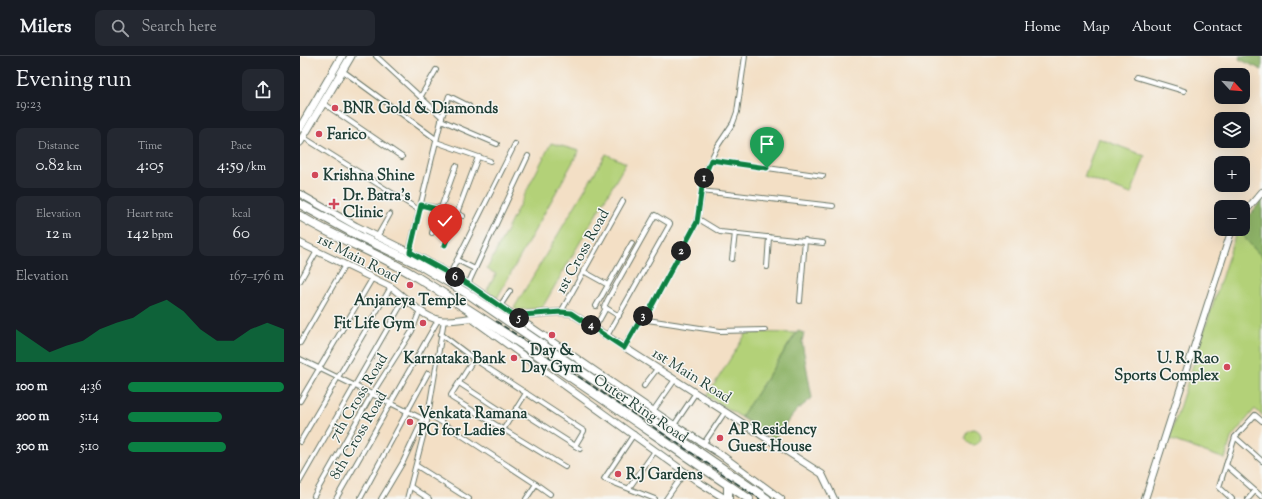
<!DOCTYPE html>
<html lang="en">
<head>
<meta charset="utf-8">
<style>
	body { margin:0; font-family:"Sorts Mill Goudy",serif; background:#242831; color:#f1f3f6; height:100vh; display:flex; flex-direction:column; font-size:15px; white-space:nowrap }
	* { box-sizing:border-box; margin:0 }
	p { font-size:13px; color:#9ea1a6 }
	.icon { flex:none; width:22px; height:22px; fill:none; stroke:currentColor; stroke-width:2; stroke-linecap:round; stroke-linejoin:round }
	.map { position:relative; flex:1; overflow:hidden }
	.sheet { display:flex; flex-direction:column; background:#171b24; width:300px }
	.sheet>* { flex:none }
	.needle { width:26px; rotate:116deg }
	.buttons { position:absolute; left:914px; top:12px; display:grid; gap:8px }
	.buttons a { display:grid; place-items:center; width:36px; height:36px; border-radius:8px; background:#171b24; box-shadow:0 4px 16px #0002; font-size:20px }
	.pin { position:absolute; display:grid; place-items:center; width:34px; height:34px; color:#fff; margin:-41px -17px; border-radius:50% 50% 50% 0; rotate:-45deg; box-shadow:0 0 4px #0007 }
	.pin .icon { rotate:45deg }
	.km { position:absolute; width:20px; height:20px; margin:-10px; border-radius:50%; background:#222; color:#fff; font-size:11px; line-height:20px; text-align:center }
	.round { display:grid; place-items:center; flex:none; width:42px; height:42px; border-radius:8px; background:#242831 }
	.summary { display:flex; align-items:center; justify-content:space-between; height:68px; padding:0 16px }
	h1 { font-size:22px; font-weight:600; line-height:30px }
	.figures { display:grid; grid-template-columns:repeat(3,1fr); gap:6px; height:68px; padding:4px 16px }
	.figures div { display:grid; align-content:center; border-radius:8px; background:#242831; text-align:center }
	.figures b { font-size:17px; font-weight:600 }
	.figures small { font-size:11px; font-weight:400 }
	.figures p { font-size:11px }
	.chart { height:112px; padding:8px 16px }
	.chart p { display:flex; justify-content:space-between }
	.chart svg { width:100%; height:72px; margin-top:4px; fill:#0b8043; opacity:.7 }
	ul { padding:0 16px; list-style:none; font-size:13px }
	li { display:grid; grid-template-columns:64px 48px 1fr; align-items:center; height:30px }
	li i { height:10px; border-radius:5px; background:#0b8043 }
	header { display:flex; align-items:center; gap:24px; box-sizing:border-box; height:56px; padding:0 20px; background:#171b24; border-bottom:1px solid #363941 }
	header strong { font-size:19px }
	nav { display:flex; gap:22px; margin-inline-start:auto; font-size:14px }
	.search { width:280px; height:36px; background:#242831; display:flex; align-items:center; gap:10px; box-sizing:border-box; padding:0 14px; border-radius:8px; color:#9ea1a6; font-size:15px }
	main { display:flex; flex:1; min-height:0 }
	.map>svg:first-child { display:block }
</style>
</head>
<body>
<header>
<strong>Milers</strong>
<div class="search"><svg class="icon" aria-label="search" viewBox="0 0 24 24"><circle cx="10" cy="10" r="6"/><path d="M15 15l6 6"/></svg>Search here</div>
<nav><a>Home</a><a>Map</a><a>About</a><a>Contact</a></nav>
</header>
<main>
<section class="sheet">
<div class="summary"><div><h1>Evening run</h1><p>19:23</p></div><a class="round"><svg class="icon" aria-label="share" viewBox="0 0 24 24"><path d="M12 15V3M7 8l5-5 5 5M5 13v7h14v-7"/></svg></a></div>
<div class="figures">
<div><p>Distance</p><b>0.82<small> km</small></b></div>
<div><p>Time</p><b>4:05</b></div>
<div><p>Pace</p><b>4:59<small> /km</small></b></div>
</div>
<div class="figures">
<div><p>Elevation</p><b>12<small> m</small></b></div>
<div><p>Heart rate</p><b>142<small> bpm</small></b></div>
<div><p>kcal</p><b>60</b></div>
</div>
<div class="chart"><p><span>Elevation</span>167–176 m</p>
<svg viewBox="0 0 160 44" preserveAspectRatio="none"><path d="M0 44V24L10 31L20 38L30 34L40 31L50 24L60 20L70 17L80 10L90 6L100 13L110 24L120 31L130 31L140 24L150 20L160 24V44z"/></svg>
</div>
<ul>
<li><b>100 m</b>4:36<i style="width:100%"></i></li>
<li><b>200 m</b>5:14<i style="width:60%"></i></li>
<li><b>300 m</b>5:10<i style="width:63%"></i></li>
</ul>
</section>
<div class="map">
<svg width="962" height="443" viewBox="0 0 962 443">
	<rect width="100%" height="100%" fill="#f6f6f2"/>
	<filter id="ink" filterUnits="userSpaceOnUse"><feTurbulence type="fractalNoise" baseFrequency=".025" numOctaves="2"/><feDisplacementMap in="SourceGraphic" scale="8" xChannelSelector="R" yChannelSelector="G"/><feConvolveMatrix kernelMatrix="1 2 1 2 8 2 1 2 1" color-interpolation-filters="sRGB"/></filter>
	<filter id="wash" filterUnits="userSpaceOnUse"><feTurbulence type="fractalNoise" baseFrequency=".012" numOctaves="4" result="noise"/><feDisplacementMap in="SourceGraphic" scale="16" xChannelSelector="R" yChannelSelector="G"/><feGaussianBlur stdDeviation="0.9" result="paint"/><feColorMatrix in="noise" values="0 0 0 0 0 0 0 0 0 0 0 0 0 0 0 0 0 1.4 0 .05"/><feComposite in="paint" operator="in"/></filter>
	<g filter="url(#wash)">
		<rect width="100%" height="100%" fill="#f3dfc5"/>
		<g fill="#b3d178" stroke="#698756">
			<path d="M798,82L845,100L831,138L784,121Z"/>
			<path d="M251,87L279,95L197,242L187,234L196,218L187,213Z"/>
			<path d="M306,98L326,107L242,252L217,254L214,252Z"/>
			<path d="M937,174L962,201V360L955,353L931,382L925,403L869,383Z"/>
			<path d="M447,276L496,277L441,361L407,340Z"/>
			<circle cx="673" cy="381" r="8"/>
		</g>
		<g fill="#8eb368" stroke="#56784e">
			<path d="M940,0H962V14L939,3Z"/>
			<path d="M962,144V201L937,174L943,173V167Z"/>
			<path d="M498,275L504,277L502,286L512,342L496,355L474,383L441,361Z"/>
		</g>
	</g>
	<g filter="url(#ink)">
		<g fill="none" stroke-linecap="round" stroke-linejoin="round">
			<defs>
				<g id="street">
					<path d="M76,0L142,61L109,196"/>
					<path d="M43,15L136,83"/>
					<path d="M837,21L884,35"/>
					<path d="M121,40L136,14"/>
					<path d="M23,47L102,101"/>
					<path d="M142,61L149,40L169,50"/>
					<path d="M141,64L197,88"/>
					<path d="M3,81L119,154"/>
					<path d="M136,86L190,105"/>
					<path d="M411,104L523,120"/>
					<path d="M401,135L533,150"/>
					<path d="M121,149L140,152L163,160"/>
					<path d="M397,162L420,176L523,187"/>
					<path d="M132,177L156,110"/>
					<path d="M77,181L90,158"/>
					<path d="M145,189L178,101"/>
					<path d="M432,203L435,177"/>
					<path d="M157,204L175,213"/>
					<path d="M467,211L469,181"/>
					<path d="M283,215L308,229"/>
					<path d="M150,218L215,88"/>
					<path d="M0,225L17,195"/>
					<path d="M168,228L228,100"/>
					<path d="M500,245L505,184"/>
					<path d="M200,250L210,235"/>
					<path d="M296,250L332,187"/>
					<path d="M306,252L319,260"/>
					<path d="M261,256L323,145"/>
					<path d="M341,263L420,275L465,274"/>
					<path d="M295,272L306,252L304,251L308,243L355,159L370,168L307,280"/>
					<path d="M141,278L174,303L284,375L275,390"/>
					<path d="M0,287L45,209"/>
					<path d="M324,291L343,259L348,257L397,166L406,114L417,91L433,67L437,56L445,0"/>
					<path d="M0,303L127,365"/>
					<path d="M174,303L151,339L152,342L265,411"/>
					<path d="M159,327L211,361"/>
					<path d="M344,330L357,313"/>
					<path d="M0,345L72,223"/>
					<path d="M216,352L280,393"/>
					<path d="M353,355L374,325"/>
					<path d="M129,358L236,428L226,443"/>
					<path d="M374,369L395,338"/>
					<path d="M203,374L226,337"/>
					<path d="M334,378L304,423L355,443"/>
					<path d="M935,381L962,405"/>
					<path d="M0,386L91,231"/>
					<path d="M404,387L425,356"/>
					<path d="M926,409L962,441"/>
					<path d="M117,410L169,443"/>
					<path d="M0,425L105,242"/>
					<path d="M236,428L250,438"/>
					<path d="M111,431L129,443"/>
					<path d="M329,432L355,395"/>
					<path d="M14,440L72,338L112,275L120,254"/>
					<path d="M36,443L138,264"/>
					<path d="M60,443L128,317"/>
					<path d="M81,443L103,406L123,363"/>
					<path d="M107,443L127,365L144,264"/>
					<path d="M366,443L385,416"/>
					<path d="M932,443L919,431L935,381L955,359L962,365"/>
					<path d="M948,443L955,435"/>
				</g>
				<g id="secondary">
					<path d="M0,138L56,170L121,202L168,228L374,369L420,398L481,443"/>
					<path d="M943,158L962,136"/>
					<path d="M0,187L91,231C105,241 122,261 139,264C150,266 161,263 171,262L400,427L426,443"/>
					<path d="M218,263L222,259L261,256L271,257L522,418L534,443"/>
					<path d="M845,443L932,173"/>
				</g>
				<g id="primary">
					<path d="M0,72L42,0"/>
					<path d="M0,86L51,0"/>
				</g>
				<g id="highway">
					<path d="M0,148L59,180L118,208L170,239L467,443"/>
					<path d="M0,160C37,183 78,197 115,220C229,290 338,368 449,443"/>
					<path d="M428,429V443"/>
				</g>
			</defs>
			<use href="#street" stroke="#697667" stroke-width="6"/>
			<use href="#secondary" stroke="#697667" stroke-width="8"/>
			<use href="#primary" stroke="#697667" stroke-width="9"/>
			<use href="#highway" stroke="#697667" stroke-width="10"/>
			<use href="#street" stroke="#fff" stroke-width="4"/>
			<use href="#secondary" stroke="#fff" stroke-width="6"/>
			<use href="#primary" stroke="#fff" stroke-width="7"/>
			<use href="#highway" stroke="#fff" stroke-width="8"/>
			<path stroke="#1f3d34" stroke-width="1.5" stroke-dasharray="6 3" stroke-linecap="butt" d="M196,265L460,443"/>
		</g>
	</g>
	<g fill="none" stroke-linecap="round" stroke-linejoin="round" filter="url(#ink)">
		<defs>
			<path id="route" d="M145,189L156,158L121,149L110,196L168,228L218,263L222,259L261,256L271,257L324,292L343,259L348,257L397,166L403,124L411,104L467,112"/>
		</defs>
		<use href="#route" stroke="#fff" stroke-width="8"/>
		<use href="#route" stroke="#0b8043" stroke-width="5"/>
	</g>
	<g fill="#d1495b" stroke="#f6f6f2" stroke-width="1.5">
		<circle cx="35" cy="52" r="4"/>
		<circle cx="19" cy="78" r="4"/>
		<circle cx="15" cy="119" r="4"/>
		<path d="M32 142h4v4h4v4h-4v4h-4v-4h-4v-4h4z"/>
		<circle cx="110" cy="229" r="4"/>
		<circle cx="123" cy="267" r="4"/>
		<circle cx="252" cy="279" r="4"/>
		<circle cx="214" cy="302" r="4"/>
		<circle cx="927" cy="311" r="4"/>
		<circle cx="110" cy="366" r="4"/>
		<circle cx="420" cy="382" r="4"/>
		<circle cx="318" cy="418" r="4"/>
	</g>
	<g text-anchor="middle" stroke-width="3" stroke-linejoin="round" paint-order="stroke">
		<g font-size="15" font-weight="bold" fill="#1f3d34" stroke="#f6f6f2" text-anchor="start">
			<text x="43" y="57">BNR Gold &amp; Diamonds</text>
			<text x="27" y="83">Farico</text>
			<text x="23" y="124">Krishna Shine</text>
			<text x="43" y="144">Dr. Batra's<tspan x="43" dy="17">Clinic</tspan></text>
			<text x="110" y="249" text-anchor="middle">Anjaneya Temple</text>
			<text x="115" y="272" text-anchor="end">Fit Life Gym</text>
			<text x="252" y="299" text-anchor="middle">Day &amp;<tspan x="252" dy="17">Day Gym</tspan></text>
			<text x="206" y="307" text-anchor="end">Karnataka Bank</text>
			<text x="919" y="307" text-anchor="end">U. R. Rao<tspan x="919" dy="17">Sports Complex</tspan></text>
			<text x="118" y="362">Venkata Ramana<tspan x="118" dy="17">PG for Ladies</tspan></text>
			<text x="428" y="378">AP Residency<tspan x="428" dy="17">Guest House</tspan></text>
			<text x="326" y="423">R.J Gardens</text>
		</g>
		<g font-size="15" fill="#1f3d34" stroke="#f6f6f2">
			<text transform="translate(282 195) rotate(-61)" y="5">1st Cross Road</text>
			<text transform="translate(59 202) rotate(27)" y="5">1st Main Road</text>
			<text transform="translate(392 319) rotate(32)" y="5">1st Main Road</text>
			<text transform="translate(58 341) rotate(-59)" y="5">7th Cross Road</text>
			<text transform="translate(341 352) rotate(34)" y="5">Outer Ring Road</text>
			<text transform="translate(58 379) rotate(-60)" y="5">8th Cross Road</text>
		</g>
	</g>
</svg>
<div class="buttons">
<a><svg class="needle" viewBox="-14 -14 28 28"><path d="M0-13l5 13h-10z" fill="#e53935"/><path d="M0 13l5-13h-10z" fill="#9ea1a6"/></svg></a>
<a><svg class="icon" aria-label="layers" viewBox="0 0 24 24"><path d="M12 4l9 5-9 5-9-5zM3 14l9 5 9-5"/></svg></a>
<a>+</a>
<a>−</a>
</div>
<div class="pin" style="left:467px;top:112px;background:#1e9e55"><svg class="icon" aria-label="arrive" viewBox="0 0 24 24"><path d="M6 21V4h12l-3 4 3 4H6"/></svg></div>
<div class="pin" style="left:145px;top:189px;background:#d93025"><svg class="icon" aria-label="check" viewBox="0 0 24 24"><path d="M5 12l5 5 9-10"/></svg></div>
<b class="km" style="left:404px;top:122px">1</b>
<b class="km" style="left:381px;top:195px">2</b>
<b class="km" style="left:343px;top:260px">3</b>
<b class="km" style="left:291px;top:269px">4</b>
<b class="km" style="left:219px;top:262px">5</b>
<b class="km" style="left:155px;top:221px">6</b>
</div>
</main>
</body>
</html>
